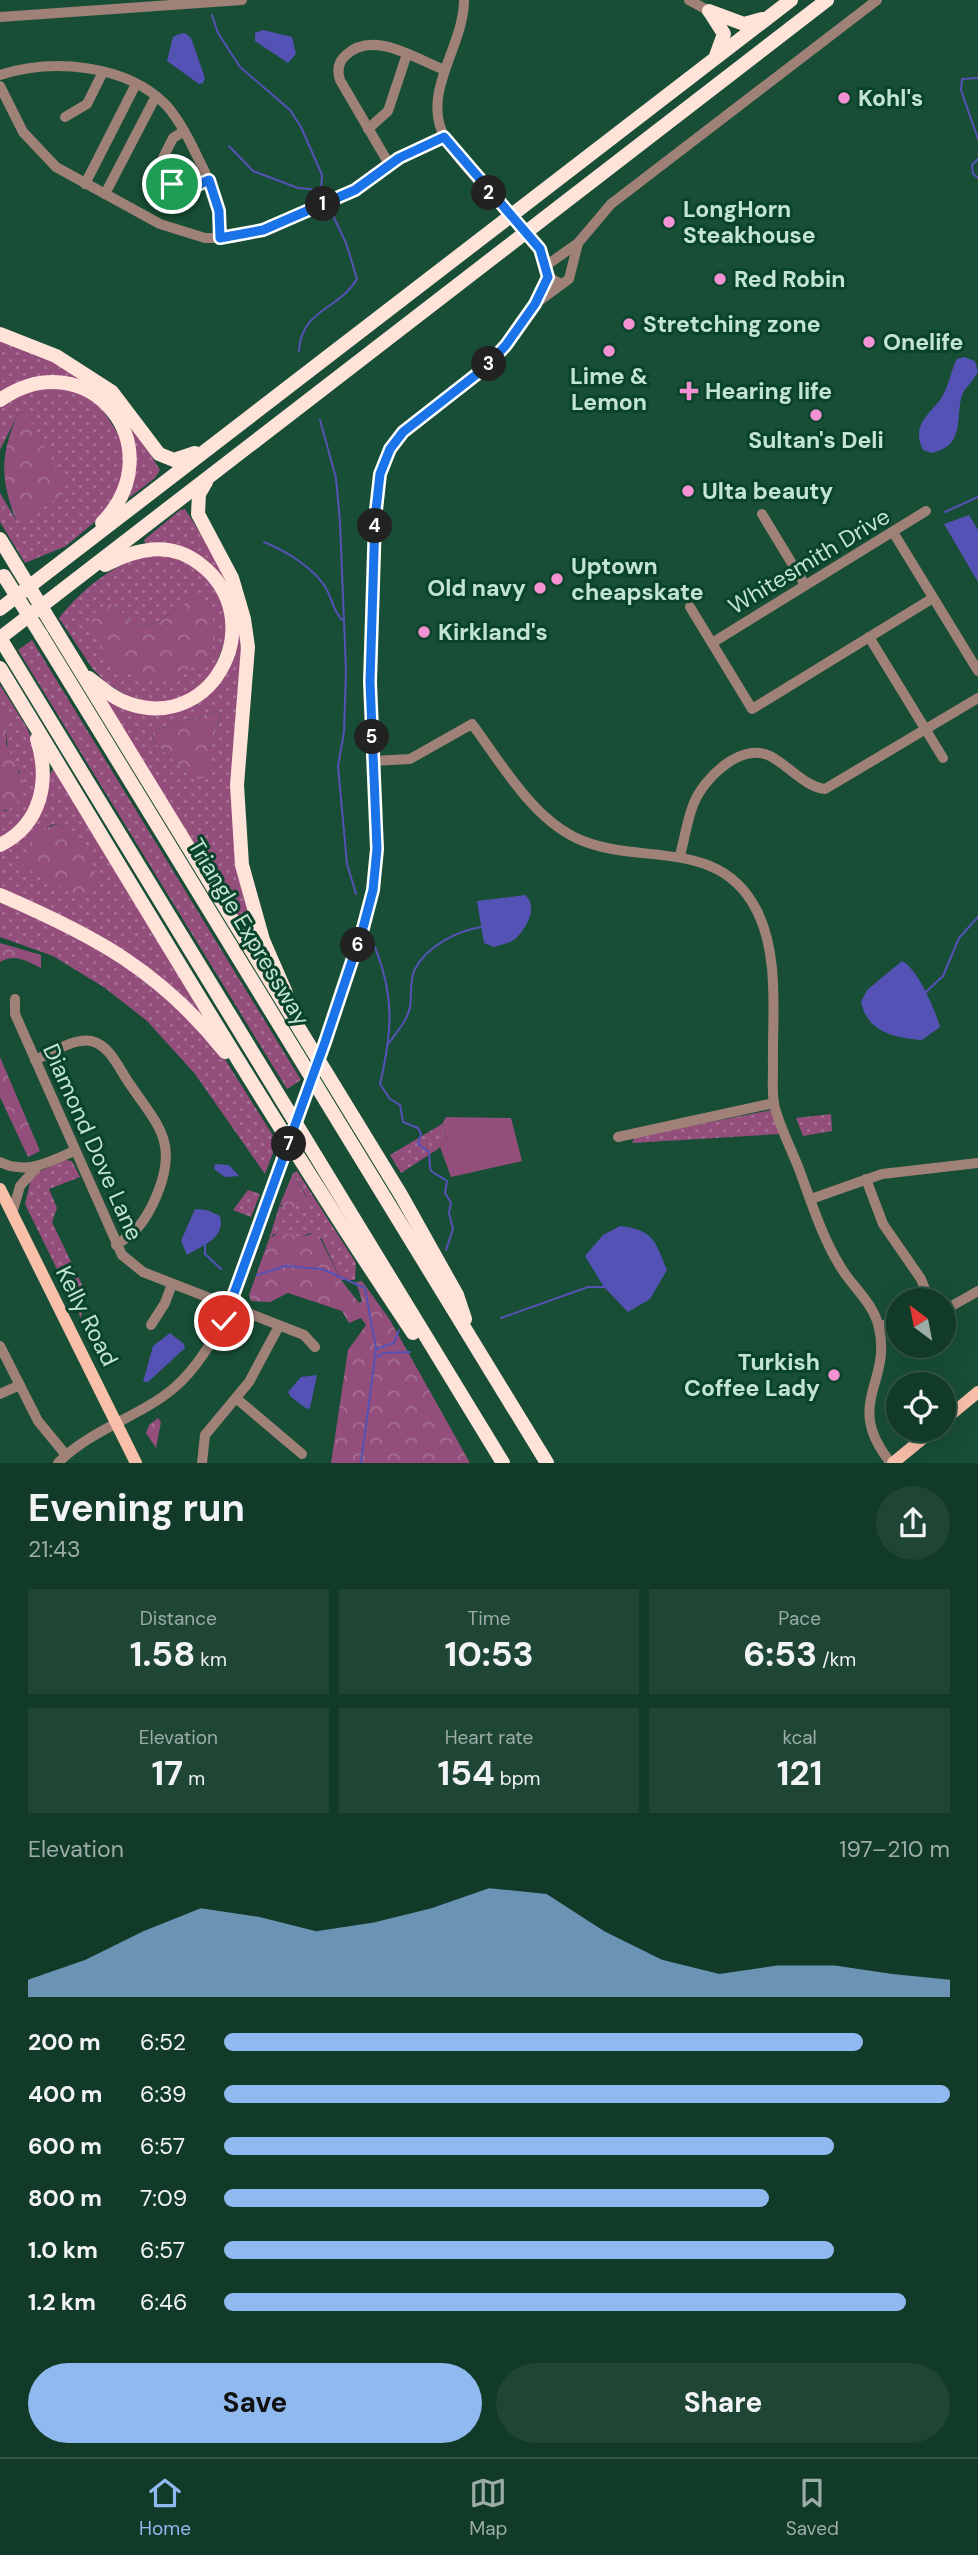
<!DOCTYPE html>
<html lang="en">
<head>
<meta charset="utf-8">
<style>
	body { margin:0; font-family:"DM Sans",sans-serif; background:#1f4534; color:#f1f3f6; height:100vh; display:flex; flex-direction:column; font-size:26px; white-space:nowrap }
	* { box-sizing:border-box; margin:0 }
	p { font-size:23px; color:#9cada8 }
	.icon { flex:none; width:38px; height:38px; fill:none; stroke:currentColor; stroke-width:2; stroke-linecap:round; stroke-linejoin:round }
	.map { position:relative; height:1463px; overflow:hidden }
	.sheet { display:flex; flex-direction:column; background:#123a28; flex:1 }
	.sheet>* { flex:none }
	.needle { width:46px; rotate:328deg }
	.controls { position:absolute; left:886px; top:1288px; display:grid; gap:14px }
	.controls a { display:grid; place-items:center; width:70px; height:70px; border-radius:50%; background:#123a28; box-shadow:0 7px 28px #0002,0 0 0 2px #315445; font-size:35px }
	.pin { position:absolute; display:grid; place-items:center; width:60px; height:60px; color:#fff; margin:-30px; border:4px solid #fff; border-radius:50%; box-shadow:0 2px 7px #0007 }
	.km { position:absolute; width:35px; height:35px; margin:-18px; border-radius:50%; background:#222; color:#fff; font-size:19px; line-height:35px; text-align:center }
	.round { display:grid; place-items:center; flex:none; width:74px; height:74px; border-radius:37px; background:#1f4534 }
	.overview { display:flex; align-items:center; justify-content:space-between; height:119px; padding:0 28px }
	h1 { font-size:38px; font-weight:700; line-height:52px }
	.stats { display:grid; grid-template-columns:repeat(3,1fr); gap:10px; height:119px; padding:7px 28px }
	.stats div { display:grid; align-content:center; border-radius:0px; background:#1f4534; text-align:center }
	.stats b { font-size:35px; font-weight:700 }
	.stats small { font-size:19px; font-weight:400 }
	.stats p { font-size:19px }
	.chart { height:196px; padding:14px 28px }
	.chart p { display:flex; justify-content:space-between }
	.chart svg { width:100%; height:126px; margin-top:7px; fill:#90b9f0; opacity:.7 }
	.primary-button { display:flex; gap:14px; margin-top:auto; padding:14px 28px }
	.primary-button a { flex:1; height:80px; border-radius:42px; background:#90b9f0; color:#111; font-size:28px; font-weight:700; line-height:80px; text-align:center }
	.primary-button a+a { background:#1f4534; color:#f1f3f6 }
	ul { padding:0 28px; list-style:none; font-size:23px }
	li { display:grid; grid-template-columns:112px 84px 1fr; align-items:center; height:52px }
	li i { height:18px; border-radius:9px; background:#90b9f0 }
	.tab-bar { display:flex; justify-content:space-around; align-items:center; height:98px; border-top:2px solid #315445; background:#123a28; font-size:19px; color:#9cada8 }
	.tab-bar a { display:grid; justify-items:center; gap:4px }
	.tab-bar .active { color:#90b9f0 }
	.map>svg:first-child { display:block }
</style>
</head>
<body>
<div class="map">
<svg width="978" height="1463" viewBox="0 0 978 1463">
	<defs>
		<pattern id="grass-dots" width="8" height="8" patternUnits="userSpaceOnUse" patternTransform="scale(1.75)"><rect width="8" height="8" fill="#934e7c"/><path d="M2 2h.1M6 6h.1" fill="none" stroke="#a57093" stroke-width="1.8" stroke-linecap="round"/></pattern>
		<pattern id="forest-crowns" width="20" height="18" patternUnits="userSpaceOnUse" patternTransform="scale(1.75)"><rect width="20" height="18" fill="#934e7c"/><path d="M2 6a3 3 0 1 1 6 0M12 15a3 3 0 1 1 6 0" fill="none" stroke="#a57093"/></pattern>
	</defs>
	<rect width="100%" height="100%" fill="#184e36"/>
	<g fill="url(#grass-dots)" fill-rule="evenodd">
		<path d="M0,338L51,359L86,383C54,376 27,373 0,394Z"/>
		<path d="M66,386L97,400L126,447L123,486L102,516L66,546L25,563L0,522V493L16,520L25,412L18,414L0,450V404L13,394Z"/>
		<path d="M133,426L160,470L155,478L129,498L136,457L129,428Z"/>
		<path d="M185,509L215,556L231,587L165,545L145,543L144,540L180,510Z"/>
		<path d="M152,552L187,559L214,582L230,628L212,675L189,695L161,703L133,700L105,682L92,668L59,618C86,585 112,566 152,552ZM194,596L114,664L112,604L138,627L159,622Z"/>
		<path d="M241,629L243,640L234,772L259,941L255,944L101,697L116,702H193L238,630ZM218,711L221,716L200,780L189,775L153,741L152,734L158,729Z"/>
		<path d="M32,640L301,1080L287,1089L18,650Z"/>
		<path d="M0,685L26,726L36,747L41,771L32,810L0,841V811H7L20,773C6,755 6,739 6,718L0,714Z"/>
		<path d="M53,769L71,793L213,1026L188,1004L0,890V850L7,847ZM60,824L71,838L86,846L37,836L51,825Z"/>
		<path d="M0,900L70,930L169,997L223,1056L277,1142L265,1174L195,1074L147,1021L105,988L53,956L0,937Z"/>
		<path d="M772,1110L780,1134L632,1143L635,1137Z"/>
		<path d="M831,1114L832,1131L803,1136L796,1118Z"/>
		<path d="M442,1124L447,1140L438,1149L401,1173L390,1155Z"/>
		<path d="M65,1160L72,1161L80,1177L49,1189L57,1208L52,1222L85,1291L81,1318L25,1204L30,1183L27,1181L38,1172Z"/>
		<path d="M297,1171L356,1263L355,1280H341L322,1239L310,1233L302,1237L274,1234L269,1239L280,1204L281,1207L307,1197L293,1173Z"/>
		<path d="M248,1190L260,1194L251,1217L233,1210Z"/>
	</g>
	<g fill="url(#forest-crowns)">
		<path d="M25,412L66,483L64,493L24,521L16,520C0,479 0,454 18,414Z"/>
		<path d="M203,594C209,609 220,629 213,646C208,659 198,665 186,671C138,694 103,667 91,619L97,610L112,604L138,627L159,622L194,596Z"/>
		<path d="M218,711L221,715L210,750L213,765L210,775L200,780L190,776L153,741L152,734L158,729Z"/>
		<path d="M0,714L6,718V743L25,787C20,799 15,811 0,811Z"/>
		<path d="M60,824L71,838L86,846L97,878L90,891L78,896L24,867L22,858C32,843 41,826 60,824Z"/>
		<path d="M0,943L41,955V968C27,961 15,953 0,962Z"/>
		<path d="M0,1057L40,1151L28,1157L0,1097Z"/>
		<path d="M293,1173L307,1198L306,1201L288,1210L280,1204Z"/>
		<path d="M280,1232L302,1237L317,1232L341,1280L359,1303L362,1301L356,1282L362,1281L390,1320L470,1463H331L348,1350L366,1325L361,1318L349,1323L342,1311L288,1293L270,1302L251,1301L249,1295L269,1239Z"/>
		<path d="M158,1418L161,1422L156,1448L146,1433L149,1425Z"/>
	</g>
	<path fill="#934e7c" d="M446,1117L511,1118L522,1161L451,1177L440,1147L447,1139L442,1124Z"/>
	<g fill="#5552b6">
		<path d="M263,30L292,37L296,54L288,63L255,41V33Z"/>
		<path d="M179,34L185,33L191,38L205,78L203,83L199,84L167,61L173,37Z"/>
		<path d="M964,357L975,361L978,372C974,380 965,388 962,395C955,418 966,446 931,453L923,450C909,420 935,414 945,391C950,381 951,370 957,359Z"/>
		<path d="M969,515L978,530V582L944,524Z"/>
		<path d="M525,895C539,907 526,929 515,939C511,943 499,945 494,947L484,943L477,901Z"/>
		<path d="M902,961C918,969 935,1010 940,1027L922,1040C895,1038 867,1032 861,1002L867,990Z"/>
		<path d="M215,1164L229,1165L239,1176L225,1177L214,1169Z"/>
		<path d="M195,1209L207,1210L220,1216C226,1239 201,1246 187,1255L181,1241Z"/>
		<path d="M620,1226C654,1230 655,1241 667,1270L650,1299L628,1312L604,1287L585,1256L603,1235Z"/>
		<path d="M170,1333L184,1344L185,1348L148,1382H143L153,1346Z"/>
		<path d="M317,1375L310,1408L307,1409L291,1397L288,1392L301,1377Z"/>
	</g>
	<g fill="none" stroke-linecap="round" stroke-linejoin="round">
		<g stroke="#5552b6" stroke-width="2">
			<path d="M212,15L218,33L240,67L290,110L301,127L322,175L321,190L324,197"/>
			<path d="M978,78L962,79L961,90L978,139"/>
			<path d="M229,146L253,171L298,188L320,190"/>
			<path d="M978,159L972,165L973,174L978,178"/>
			<path d="M299,351C301,309 339,310 357,279L346,243L328,205"/>
			<path d="M320,420L336,478L340,522L346,671L344,732L338,766L347,864L356,894"/>
			<path d="M945,512L978,497"/>
			<path d="M264,542C286,551 316,569 327,590C332,600 334,612 342,620"/>
			<path d="M375,947C395,998 392,1032 380,1084L390,1099L400,1105L403,1122L418,1128L421,1134L418,1144L429,1152C431,1178 427,1167 447,1181L445,1193L451,1203L449,1213L453,1229L446,1250"/>
			<path d="M925,993L943,976L959,938L978,917"/>
			<path d="M388,1044C397,1032 407,1021 410,1007C412,995 409,980 415,969C427,946 457,931 481,927"/>
			<path d="M205,1245V1254L221,1269"/>
			<path d="M257,1275L285,1266L322,1269L365,1288L376,1349"/>
			<path d="M501,1318L588,1287H604"/>
			<path d="M377,1357L384,1353L410,1352"/>
			<path d="M361,1463L376,1349L394,1343L399,1330"/>
		</g>
		<g stroke="#9f8177" stroke-width="10">
			<path d="M464,0C464,48 419,93 446,140C456,157 471,172 484,187"/>
			<path d="M689,0L709,11"/>
			<path d="M0,17L242,0"/>
			<path d="M0,75C52,58 127,64 167,106C180,121 189,139 197,156C211,183 222,208 220,238"/>
			<path d="M0,86L23,132L56,167L160,224L205,238H232L263,231L355,189L399,158L444,137"/>
			<path d="M65,117L87,104L103,72"/>
			<path d="M368,129L388,111L407,54"/>
			<path d="M184,131L173,138L163,158C163,193 185,192 209,180"/>
			<path d="M389,164L340,80C337,71 338,62 346,55C374,29 417,60 445,70"/>
			<path d="M85,184L136,84"/>
			<path d="M105,194L156,96"/>
			<path d="M559,283L548,277L547,265L578,243L611,204L877,0"/>
			<path d="M535,304L569,279L578,243"/>
			<path d="M762,514L805,585"/>
			<path d="M893,532L978,671"/>
			<path d="M690,607L752,709L933,598"/>
			<path d="M869,637L943,758"/>
			<path d="M712,643L926,511"/>
			<path d="M373,761L410,759L472,724C502,764 534,822 583,841C644,865 721,838 757,911C780,957 772,1017 773,1067C773,1079 772,1093 774,1104C779,1126 791,1148 799,1169C811,1201 822,1237 840,1266C852,1287 874,1303 879,1328C892,1383 843,1404 891,1463"/>
			<path d="M680,855C685,838 687,819 694,803C704,778 741,742 770,756C788,765 805,787 825,789L978,698"/>
			<path d="M15,999V1014L122,1255L143,1272L304,1335L315,1347"/>
			<path d="M325,1042L364,928L376,870L370,682L375,519L380,474L390,449L403,432L486,367L506,345L535,304L548,277"/>
			<path d="M35,1060C51,1053 74,1038 91,1041C109,1045 118,1066 127,1080C157,1125 180,1141 156,1197C146,1220 137,1232 116,1245"/>
			<path d="M618,1137L774,1103"/>
			<path d="M0,1162C26,1175 50,1162 74,1151"/>
			<path d="M866,1179L883,1224L921,1279L929,1300"/>
			<path d="M811,1199L882,1174L978,1163"/>
			<path d="M12,1214L20,1186L37,1167"/>
			<path d="M943,1311L978,1291"/>
			<path d="M151,1325L165,1303L172,1284"/>
			<path d="M879,1326L898,1322"/>
			<path d="M0,1346L38,1421L66,1455"/>
			<path d="M0,1394L20,1385"/>
			<path d="M237,1399L302,1454"/>
			<path d="M58,1463C91,1429 138,1418 174,1388C233,1337 257,1227 285,1155"/>
			<path d="M202,1463L205,1435L249,1382L279,1326"/>
		</g>
		<g stroke="#f9bfa9" stroke-width="12">
			<path d="M0,1189L136,1463"/>
			<path d="M943,1421L978,1392"/>
			<path d="M893,1463L933,1430"/>
		</g>
		<g stroke="#ffe2d8" stroke-width="14">
			<path d="M709,11L744,24L762,19"/>
			<path d="M710,12L724,34L716,56"/>
			<path d="M0,334L56,356L112,392L159,454L174,460L195,453"/>
			<path d="M0,400C88,339 176,447 102,523"/>
			<path d="M206,482L199,494L198,514L232,578L244,619L248,647L237,785L242,865L263,940L286,993"/>
			<path d="M0,539L17,567"/>
			<path d="M0,609L791,0"/>
			<path d="M53,626L401,1195L457,1295L465,1319"/>
			<path d="M41,635L547,1463"/>
			<path d="M0,638L827,0"/>
			<path d="M0,638L503,1463"/>
			<path d="M0,668C136,891 268,1117 413,1333"/>
			<path d="M89,678C102,688 114,699 130,704C215,732 271,618 200,564C169,540 136,549 105,565"/>
			<path d="M0,845C42,824 50,780 37,739"/>
			<path d="M0,895C93,935 160,970 225,1052"/>
		</g>
		<g stroke="#9f8177" stroke-width="10">
			<path d="M484,187L540,249"/>
			<path d="M285,1155L325,1042"/>
		</g>
		<g stroke="#ffe2d8" stroke-width="14">
			<path d="M17,567L53,626"/>
			<path d="M4,576L41,635"/>
		</g>
	</g>
	<g fill="none" stroke-linecap="round" stroke-linejoin="round">
		<defs>
			<path id="route" d="M172,184L186,190L209,180L219,211L220,238L263,230L355,190L399,158L444,137L540,249L548,277L535,304L506,345L486,367L403,432L390,449L380,474L375,519L370,682L377,849L373,890L363,928L325,1042L224,1321"/>
		</defs>
		<use href="#route" stroke="#fff" stroke-width="14"/>
		<use href="#route" stroke="#1a73e8" stroke-width="9"/>
	</g>
	<g fill="#f491d3" stroke="#0a432b" stroke-width="2.5">
		<circle cx="844" cy="98" r="7"/>
		<circle cx="669" cy="222" r="7"/>
		<circle cx="720" cy="279" r="7"/>
		<circle cx="629" cy="324" r="7"/>
		<circle cx="869" cy="342" r="7"/>
		<circle cx="609" cy="351" r="7"/>
		<path d="M685.5 380.5h7v7h7v7h-7v7h-7v-7h-7v-7h7z"/>
		<circle cx="816" cy="415" r="7"/>
		<circle cx="688" cy="491" r="7"/>
		<circle cx="557" cy="579" r="7"/>
		<circle cx="540" cy="588" r="7"/>
		<circle cx="424" cy="632" r="7"/>
		<circle cx="834" cy="1375" r="7"/>
	</g>
	<g text-anchor="middle" stroke-width="6" stroke-linejoin="round" paint-order="stroke">
		<g font-size="23" font-weight="bold" fill="#c2e4d1" stroke="#0a432b" text-anchor="start">
			<text x="858" y="106">Kohl's</text>
			<text x="683" y="217">LongHorn<tspan x="683" dy="26">Steakhouse</tspan></text>
			<text x="734" y="287">Red Robin</text>
			<text x="643" y="332">Stretching zone</text>
			<text x="883" y="350">Onelife</text>
			<text x="609" y="384" text-anchor="middle">Lime &amp;<tspan x="609" dy="26">Lemon</tspan></text>
			<text x="705" y="399">Hearing life</text>
			<text x="816" y="448" text-anchor="middle">Sultan's Deli</text>
			<text x="702" y="499">Ulta beauty</text>
			<text x="571" y="574">Uptown<tspan x="571" dy="26">cheapskate</tspan></text>
			<text x="526" y="596" text-anchor="end">Old navy</text>
			<text x="438" y="640">Kirkland's</text>
			<text x="820" y="1370" text-anchor="end">Turkish<tspan x="820" dy="26">Coffee Lady</tspan></text>
		</g>
		<g font-size="23" fill="#c2e4d1" stroke="#0a432b">
			<text transform="translate(809 561) rotate(-31)" y="8">Whitesmith Drive</text>
			<text transform="translate(249 932) rotate(59)" y="8">Triangle Expressway</text>
			<text transform="translate(93 1142) rotate(66)" y="8">Diamond Dove Lane</text>
			<text transform="translate(87 1316) rotate(63)" y="8">Kelly Road</text>
		</g>
	</g>
</svg>
<div class="controls">
<a><svg class="needle" viewBox="-14 -14 28 28"><path d="M0-13l5 13h-10z" fill="#e53935"/><path d="M0 13l5-13h-10z" fill="#9cada8"/></svg></a>
<a><svg class="icon" aria-label="locate" viewBox="0 0 24 24"><circle cx="12" cy="12" r="6"/><path d="M12 2v4M12 18v4M2 12h4M18 12h4"/></svg></a>
</div>
<div class="pin" style="left:172px;top:184px;background:#1e9e55"><svg class="icon" aria-label="arrive" viewBox="0 0 24 24"><path d="M6 21V4h12l-3 4 3 4H6"/></svg></div>
<div class="pin" style="left:224px;top:1321px;background:#d93025"><svg class="icon" aria-label="check" viewBox="0 0 24 24"><path d="M5 12l5 5 9-10"/></svg></div>
<b class="km" style="left:323px;top:204px">1</b>
<b class="km" style="left:489px;top:193px">2</b>
<b class="km" style="left:489px;top:364px">3</b>
<b class="km" style="left:375px;top:526px">4</b>
<b class="km" style="left:372px;top:737px">5</b>
<b class="km" style="left:358px;top:945px">6</b>
<b class="km" style="left:289px;top:1144px">7</b>
</div>
<section class="sheet">
<div class="overview"><div><h1>Evening run</h1><p>21:43</p></div><a class="round"><svg class="icon" aria-label="share" viewBox="0 0 24 24"><path d="M12 15V3M7 8l5-5 5 5M5 13v7h14v-7"/></svg></a></div>
<div class="stats">
<div><p>Distance</p><b>1.58<small> km</small></b></div>
<div><p>Time</p><b>10:53</b></div>
<div><p>Pace</p><b>6:53<small> /km</small></b></div>
</div>
<div class="stats">
<div><p>Elevation</p><b>17<small> m</small></b></div>
<div><p>Heart rate</p><b>154<small> bpm</small></b></div>
<div><p>kcal</p><b>121</b></div>
</div>
<div class="chart"><p><span>Elevation</span>197–210 m</p>
<svg viewBox="0 0 160 44" preserveAspectRatio="none"><path d="M0 44V38L10 31L20 21L30 13L40 16L50 21L60 18L70 13L80 6L90 8L100 21L110 31L120 36L130 33L140 33L150 36L160 38V44z"/></svg>
</div>
<ul>
<li><b>200 m</b>6:52<i style="width:88%"></i></li>
<li><b>400 m</b>6:39<i style="width:100%"></i></li>
<li><b>600 m</b>6:57<i style="width:84%"></i></li>
<li><b>800 m</b>7:09<i style="width:75%"></i></li>
<li><b>1.0 km</b>6:57<i style="width:84%"></i></li>
<li><b>1.2 km</b>6:46<i style="width:94%"></i></li>
</ul>
<div class="primary-button"><a>Save</a><a>Share</a></div>
</section>
<nav class="tab-bar">
<a class="active"><svg class="icon" aria-label="home" viewBox="0 0 24 24"><path d="M3 11l9-7 9 7M6 9v11h12V9"/></svg>Home</a>
<a><svg class="icon" aria-label="map" viewBox="0 0 24 24"><path d="M3 6l6-2 6 2 6-2v14l-6 2-6-2-6 2zM9 4v14M15 6v14"/></svg>Map</a>
<a><svg class="icon" aria-label="saved" viewBox="0 0 24 24"><path d="M7 4h10v16l-5-4-5 4z"/></svg>Saved</a>
</nav>
</body>
</html>
